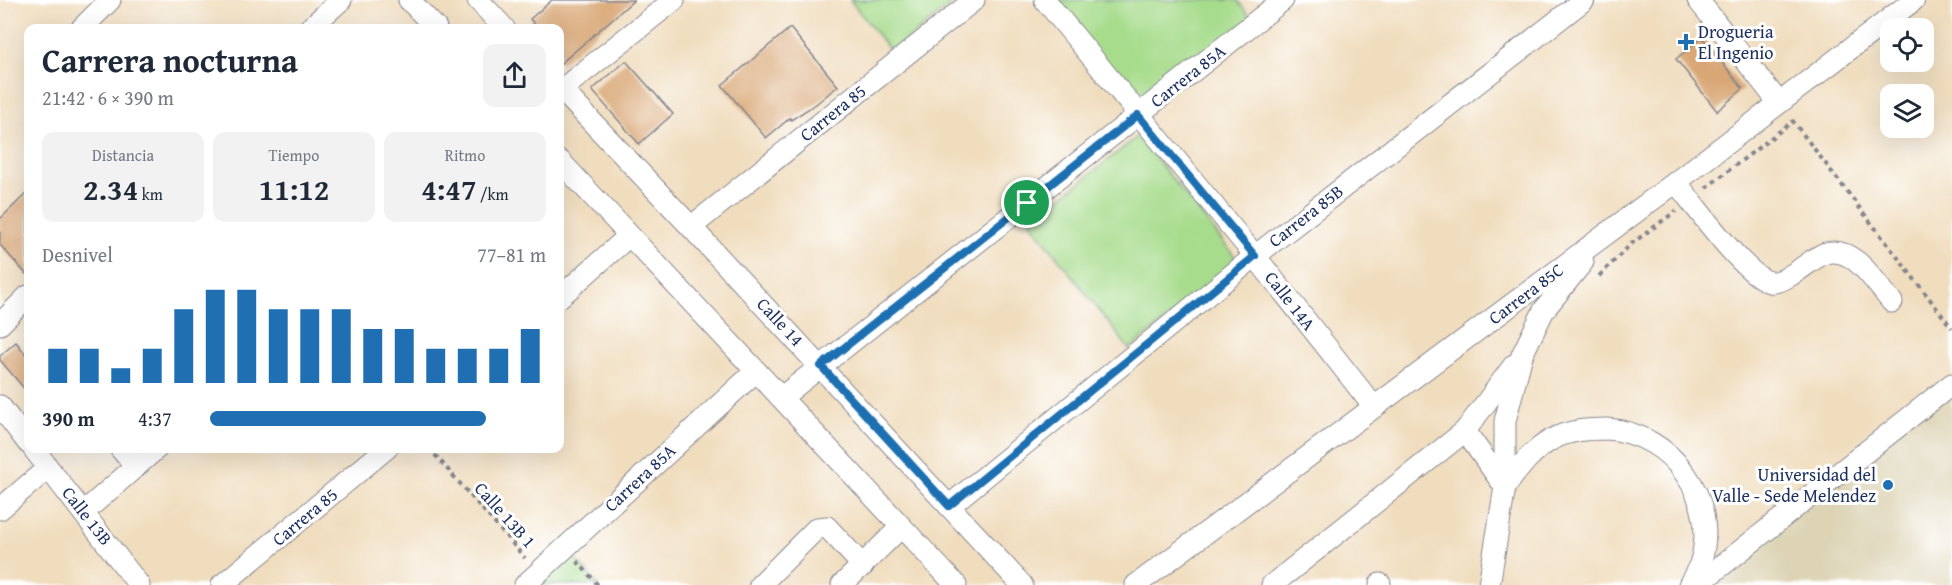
<!DOCTYPE html>
<html lang="es">
<head>
<meta charset="utf-8">
<style>
	body { margin:0; font-family:"Gentium Book Plus",serif; background:#f2f2f3; color:#1f2937; height:100vh; display:flex; flex-direction:column; font-size:22px; white-space:nowrap }
	* { box-sizing:border-box; margin:0 }
	p { font-size:20px; color:#747a83 }
	.icon { flex:none; width:33px; height:33px; fill:none; stroke:currentColor; stroke-width:2; stroke-linecap:round; stroke-linejoin:round }
	.map { position:relative; flex:1; overflow:hidden }
	.side { position:absolute; left:24px; top:24px; width:540px; height:429px; display:flex; flex-direction:column; background:#fff; border-radius:12px; box-shadow:0 6px 24px #0002 }
	.side>* { flex:none }
	.controls { position:absolute; left:1880px; top:18px; display:grid; gap:12px }
	.controls a { display:grid; place-items:center; width:54px; height:54px; border-radius:12px; background:#fff; box-shadow:0 6px 24px #0002; font-size:30px }
	.pin { position:absolute; display:grid; place-items:center; width:51px; height:51px; color:#fff; margin:-26px; border:3px solid #fff; border-radius:50%; box-shadow:0 2px 6px #0007 }
	.round { display:grid; place-items:center; flex:none; width:63px; height:63px; border-radius:12px; background:#f2f2f3 }
	.summary { display:flex; align-items:center; justify-content:space-between; height:102px; padding:0 18px }
	h1 { font-size:33px; font-weight:800; line-height:45px }
	.metrics { display:grid; grid-template-columns:repeat(3,1fr); gap:9px; height:102px; padding:6px 18px }
	.metrics div { display:grid; align-content:center; border-radius:12px; background:#f2f2f3; text-align:center }
	.metrics b { font-size:30px; font-weight:800 }
	.metrics small { font-size:16px; font-weight:400 }
	.metrics p { font-size:16px }
	.chart { height:168px; padding:12px 18px }
	.chart p { display:flex; justify-content:space-between }
	.chart svg { width:100%; height:108px; margin-top:6px; stroke:#1f6fb2; stroke-width:6 }
	ul { padding:0 18px; list-style:none; font-size:20px }
	li { display:grid; grid-template-columns:96px 72px 1fr; align-items:center; height:45px }
	li i { height:15px; border-radius:8px; background:#1f6fb2 }
	.map>svg:first-child { display:block }
</style>
</head>
<body>
<div class="map">
<svg width="1952" height="585" viewBox="0 0 1952 585">
	<rect width="100%" height="100%" fill="#fff"/>
	<filter id="ink" filterUnits="userSpaceOnUse"><feTurbulence type="fractalNoise" baseFrequency=".0167" numOctaves="2"/><feDisplacementMap in="SourceGraphic" scale="12" xChannelSelector="R" yChannelSelector="G"/><feConvolveMatrix kernelMatrix="1 2 1 2 8 2 1 2 1" color-interpolation-filters="sRGB"/></filter>
	<filter id="wash" filterUnits="userSpaceOnUse"><feTurbulence type="fractalNoise" baseFrequency=".008" numOctaves="4" result="noise"/><feDisplacementMap in="SourceGraphic" scale="24" xChannelSelector="R" yChannelSelector="G"/><feGaussianBlur stdDeviation="1.35" result="paint"/><feColorMatrix in="noise" values="0 0 0 0 0 0 0 0 0 0 0 0 0 0 0 0 0 1.4 0 .05"/><feComposite in="paint" operator="in"/></filter>
	<g filter="url(#wash)">
		<rect width="100%" height="100%" fill="#f0ddbe"/>
		<path fill="#ddd4b6" d="M1952,384V585H1697Z"/>
		<g fill="#a7dc8c" stroke="#618675" stroke-width="1.5">
			<path d="M850,0H957L891,52Z"/>
			<path d="M1045,0H1237L1255,23L1138,115Z"/>
			<path d="M1138,136L1240,263L1129,349L1030,222Z"/>
			<path d="M565,547L598,585H525Z"/>
		</g>
		<g id="blocks">
			<g fill="#d9a776">
				<path d="M552,0H634L560,64V28H538L530,19Z"/>
				<path d="M790,28L838,86L816,104L791,120L790,118L766,138L722,85Z"/>
				<path d="M1702,37L1743,89L1717,111L1676,59Z"/>
				<path d="M626,61L673,114L639,144L592,90Z"/>
				<path d="M28,192V276L0,245V219Z"/>
				<path d="M16,342L28,357V393L0,360V356Z"/>
			</g>
		</g>
	</g>
	<g filter="url(#ink)">
		<use href="#blocks" fill-opacity="0" stroke="#86868e" stroke-width="1.5"/>
		<g fill="none" stroke-linecap="round" stroke-linejoin="round">
			<defs>
				<g id="minor">
					<path d="M409,0L436,28"/>
					<path d="M478,0L504,28"/>
					<path d="M1045,0L1255,256L1374,407"/>
					<path d="M1698,0L1779,103"/>
					<path d="M82,28L110,0"/>
					<path d="M310,28L341,0"/>
					<path d="M560,88L691,227L1022,585"/>
					<path d="M561,90L674,0"/>
					<path d="M560,161L956,585"/>
					<path d="M1676,182C1694,204 1745,276 1770,282C1777,283 1785,279 1791,275C1802,269 1814,257 1826,253C1854,245 1876,284 1892,302"/>
					<path d="M691,227L974,0"/>
					<path d="M560,297L629,236"/>
					<path d="M0,324L28,296"/>
					<path d="M782,397L1283,0"/>
					<path d="M0,406L28,443"/>
					<path d="M1465,431L1505,487"/>
					<path d="M33,448L139,585"/>
					<path d="M120,448L136,467"/>
					<path d="M1505,487C1519,468 1532,450 1553,439C1570,430 1589,429 1607,429C1672,433 1721,501 1700,564C1697,571 1693,578 1689,585"/>
					<path d="M949,506L1255,256L1584,0"/>
					<path d="M0,509L48,468"/>
					<path d="M84,512L157,448"/>
					<path d="M222,585L387,448"/>
					<path d="M525,585L756,371"/>
					<path d="M760,585L817,528L827,527L863,566"/>
					<path d="M842,585L901,527"/>
					<path d="M1136,585L1676,182L1914,0"/>
					<path d="M1272,585L1465,431L1514,365"/>
					<path d="M1380,585V584"/>
					<path d="M1489,585L1505,487V421L1522,355L1544,310L1583,262"/>
					<path d="M1697,585L1952,384"/>
				</g>
			</defs>
			<use href="#minor" stroke="#86868e" stroke-width="23"/>
			<g stroke="#86868e" stroke-width="4" stroke-dasharray="4.5 4.5" stroke-linecap="butt">
				<path d="M1792,120L1952,328"/>
				<path d="M1706,188L1793,121"/>
				<path d="M1599,276L1631,244L1676,211"/>
				<path d="M429,448L525,558"/>
				<path d="M577,561L598,585"/>
			</g>
			<use href="#minor" stroke="#fff" stroke-width="21"/>
		</g>
	</g>
	<g fill="none" stroke-linecap="round" stroke-linejoin="round" filter="url(#ink)">
		<defs>
			<path id="route" d="M1138,115L1255,256L949,506L821,366Z"/>
		</defs>
		<use href="#route" stroke="#fff" stroke-width="12"/>
		<use href="#route" stroke="#1f6fb2" stroke-width="8"/>
	</g>
	<g fill="#1f6fb2" stroke="#fff" stroke-width="2">
		<path d="M1683 33h6v6h6v6h-6v6h-6v-6h-6v-6h6z"/>
		<circle cx="1888" cy="485" r="6"/>
	</g>
	<g text-anchor="middle" stroke-width="6" stroke-linejoin="round" paint-order="stroke">
		<g font-size="18" fill="#1b2f5e" stroke="#fff" text-anchor="start">
			<text x="1698" y="38">Drogueria<tspan x="1698" dy="21">El Ingenio</tspan></text>
			<text x="1876" y="481" text-anchor="end">Universidad del<tspan x="1876" dy="21">Valle - Sede Melendez</tspan></text>
		</g>
		<g font-size="18" fill="#1b2f5e" stroke="#fff">
			<text transform="translate(1188 76) rotate(-38)" y="6">Carrera 85A</text>
			<text transform="translate(833 113) rotate(-39)" y="6">Carrera 85</text>
			<text transform="translate(1306 216) rotate(-38)" y="6">Carrera 85B</text>
			<text transform="translate(1526 294) rotate(-37)" y="6">Carrera 85C</text>
			<text transform="translate(1290 301) rotate(52)" y="6">Calle 14A</text>
			<text transform="translate(780 322) rotate(47)" y="6">Calle 14</text>
			<text transform="translate(640 478) rotate(-43)" y="6">Carrera 85A</text>
			<text transform="translate(505 515) rotate(48)" y="6">Calle 13B 1</text>
			<text transform="translate(87 516) rotate(52)" y="6">Calle 13B</text>
			<text transform="translate(305 517) rotate(-40)" y="6">Carrera 85</text>
		</g>
	</g>
</svg>
<div class="controls">
<a><svg class="icon" aria-label="locate" viewBox="0 0 24 24"><circle cx="12" cy="12" r="6"/><path d="M12 2v4M12 18v4M2 12h4M18 12h4"/></svg></a>
<a><svg class="icon" aria-label="layers" viewBox="0 0 24 24"><path d="M12 4l9 5-9 5-9-5zM3 14l9 5 9-5"/></svg></a>
</div>
<div class="pin" style="left:1027px;top:203px;background:#1e9e55"><svg class="icon" aria-label="arrive" viewBox="0 0 24 24"><path d="M6 21V4h12l-3 4 3 4H6"/></svg></div>
<section class="side">
<div class="summary"><div><h1>Carrera nocturna</h1><p>21:42 · 6 × 390 m</p></div><a class="round"><svg class="icon" aria-label="share" viewBox="0 0 24 24"><path d="M12 15V3M7 8l5-5 5 5M5 13v7h14v-7"/></svg></a></div>
<div class="metrics">
<div><p>Distancia</p><b>2.34<small> km</small></b></div>
<div><p>Tiempo</p><b>11:12</b></div>
<div><p>Ritmo</p><b>4:47<small> /km</small></b></div>
</div>
<div class="chart"><p><span>Desnivel</span>77–81 m</p>
<svg viewBox="0 0 160 44" preserveAspectRatio="none"><path d="M5 44V30M15 44V30M25 44V38M35 44V30M45 44V14M55 44V6M65 44V6M75 44V14M85 44V14M95 44V14M105 44V22M115 44V22M125 44V30M135 44V30M145 44V30M155 44V22"/></svg>
</div>
<ul>
<li><b>390 m</b>4:37<i style="width:82%"></i></li>
</ul>
</section>
</div>
</body>
</html>
